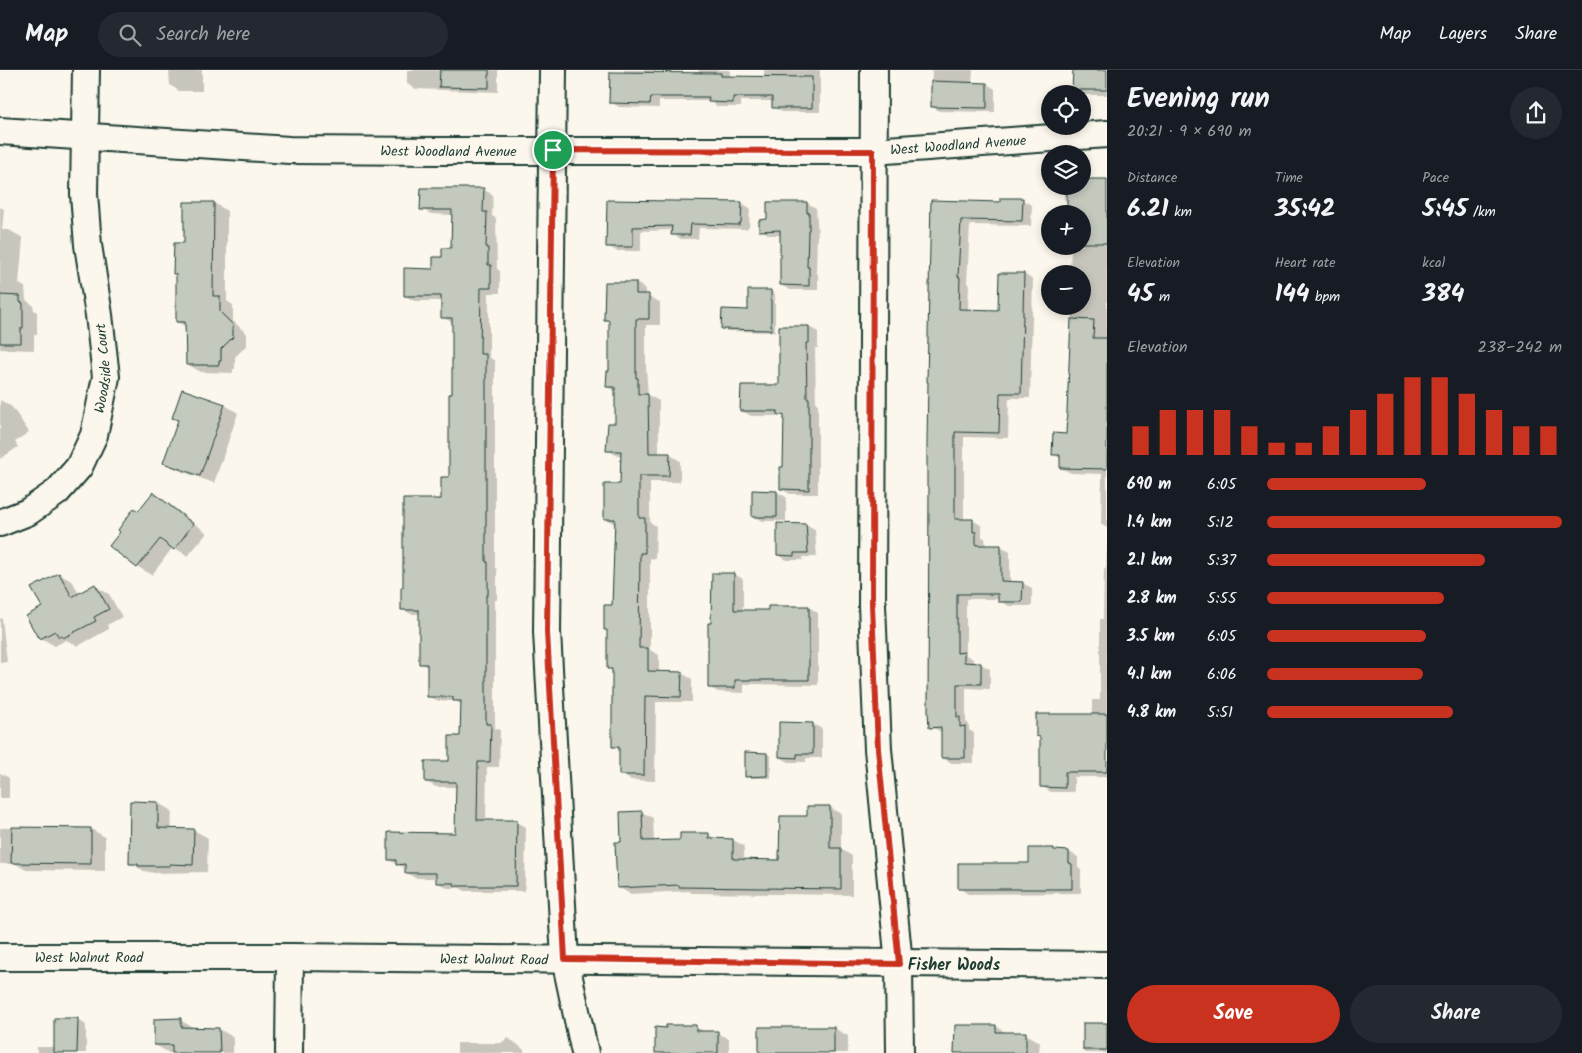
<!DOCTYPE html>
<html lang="en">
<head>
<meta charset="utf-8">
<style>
	body { margin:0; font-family:Kalam,sans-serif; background:#242831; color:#f1f3f6; height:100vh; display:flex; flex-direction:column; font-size:19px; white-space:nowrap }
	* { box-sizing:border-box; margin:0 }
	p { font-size:16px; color:#9ea1a6 }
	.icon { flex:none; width:28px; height:28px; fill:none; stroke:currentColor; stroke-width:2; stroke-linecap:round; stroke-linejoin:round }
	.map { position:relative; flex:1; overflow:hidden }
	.sheet { display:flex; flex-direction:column; background:#171b24; width:475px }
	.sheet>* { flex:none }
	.fabs { position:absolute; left:1041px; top:15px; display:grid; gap:10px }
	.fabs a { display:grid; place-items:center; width:50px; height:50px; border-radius:50%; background:#171b24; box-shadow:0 2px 8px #0003; font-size:25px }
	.pin { position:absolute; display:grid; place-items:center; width:42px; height:42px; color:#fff; margin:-21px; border:2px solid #fff; border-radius:50%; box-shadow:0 1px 5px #0007 }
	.round { display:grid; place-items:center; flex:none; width:52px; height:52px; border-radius:26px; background:#242831 }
	.summary { display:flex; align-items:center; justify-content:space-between; height:85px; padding:0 20px }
	h1 { font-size:28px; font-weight:600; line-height:38px }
	.figures { display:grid; grid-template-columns:repeat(3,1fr); gap:8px; height:85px; padding:5px 20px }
	.figures div { display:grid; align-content:center }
	.figures b { font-size:25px; font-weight:600 }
	.figures small { font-size:14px; font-weight:400 }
	.figures p { font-size:14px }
	.chart { height:140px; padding:10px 20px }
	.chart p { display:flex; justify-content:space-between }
	.chart svg { width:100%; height:90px; margin-top:5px; stroke:#c8321e; stroke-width:6 }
	.cta { display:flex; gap:10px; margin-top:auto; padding:10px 20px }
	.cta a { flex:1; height:58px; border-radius:30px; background:#c8321e; color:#fff; font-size:20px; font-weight:600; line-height:58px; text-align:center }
	.cta a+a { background:#242831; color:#f1f3f6 }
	ul { padding:0 20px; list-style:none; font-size:16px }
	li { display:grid; grid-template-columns:80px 60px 1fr; align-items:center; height:38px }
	li i { height:12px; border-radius:6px; background:#c8321e }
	header { display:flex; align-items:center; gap:30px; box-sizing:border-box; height:70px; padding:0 25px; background:#171b24; border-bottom:1px solid #363941 }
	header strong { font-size:24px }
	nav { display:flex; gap:28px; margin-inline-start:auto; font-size:18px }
	.search { width:350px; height:45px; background:#242831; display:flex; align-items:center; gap:12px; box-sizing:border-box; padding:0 18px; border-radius:28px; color:#9ea1a6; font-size:19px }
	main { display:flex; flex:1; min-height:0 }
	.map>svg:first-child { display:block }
</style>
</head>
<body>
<header>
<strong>Map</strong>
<div class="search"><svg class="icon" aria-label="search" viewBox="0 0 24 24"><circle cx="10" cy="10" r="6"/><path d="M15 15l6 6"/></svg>Search here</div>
<nav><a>Map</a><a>Layers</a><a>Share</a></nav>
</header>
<main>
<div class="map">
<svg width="1107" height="983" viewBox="0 0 1107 983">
	<rect width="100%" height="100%" fill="#fbf7ec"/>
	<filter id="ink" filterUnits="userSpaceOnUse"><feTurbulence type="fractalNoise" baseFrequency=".02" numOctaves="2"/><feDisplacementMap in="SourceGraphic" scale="10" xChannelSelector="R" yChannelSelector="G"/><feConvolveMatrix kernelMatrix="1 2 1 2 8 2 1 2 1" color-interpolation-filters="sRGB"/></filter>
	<g filter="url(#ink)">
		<g fill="#0003">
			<path d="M158,0H202V21H179L170,15L169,1Z"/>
			<path d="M407,0H498V22L416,19L407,14Z"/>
			<path d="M624,0H655V4H699V0H730V7H764V0H820V42H782L773,37V31H741V37H718L710,31H659V38L619,37L611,32L624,4Z"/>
			<path d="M932,0H973L972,14H987L995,19V42L939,41L931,36Z"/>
			<path d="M1074,0H1107V25H1083L1074,20Z"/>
			<path d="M1107,111V458L1101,454L1102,404L1071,403L1061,398V389L1054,384L1068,365L1072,291L1073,236H1082V204H1070L1071,176H1082V144L1064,129V116H1082Z"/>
			<path d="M483,119L493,125L492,146L496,148L497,199L500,201V223H489V287L495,291V498L497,499V530H495V658L500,660L499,697H487L486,752H517L526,757L525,821H465L460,818H447L437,812V808H415L406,802V799L389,790L456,764L457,717H436L426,712L450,692L462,667V635L456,631H438L428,626L429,598L420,593L421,544H411L402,539L404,518L450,409L453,253L442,247V231H414L405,226L434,200L453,179V145L431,144L421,139Z"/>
			<path d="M1022,130L1032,135L1031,156L970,155L967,213L969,214L968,241H999L1024,204L1033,210L1030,328H1009L1008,368L964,367V450H973L982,456V467L985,468L986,476H1000L1010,481V513H1022L1032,518V536H1009L1000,531V529H966V585L973,589V594H981L990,599V619L966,618V652L969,654V660L974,663V693H952L942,688V662L931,657L932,132L1001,133Z"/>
			<path d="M608,131L741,133L750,138L749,157H747V159L699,158L698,169H681L673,164V160L641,161V181H616L608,176Z"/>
			<path d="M214,133L227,141V231L233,235V251L247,264V275L235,287V299H233V303L201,302L187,294V257L177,252V205L175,203L185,174Z"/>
			<path d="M768,133H807L816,138L818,165H817L816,202L818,204V220H790L781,215V165H770L761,160L768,150Z"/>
			<path d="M0,137L4,139L2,160H9L23,168L19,214L25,217L26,230L33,235L34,240L37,242V265H34V280L0,279Z"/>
			<path d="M636,213L646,219V226L660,232V255H646V296L648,325L659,331V384H669L680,391V412H650V452L656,456L655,489L650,488V580L659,585V602L681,603L692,609V632H656L655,711L631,710L620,704V680L613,676V601L608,598L609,561L605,559L613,536L616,455L605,448L622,416V386H618L607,380L616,354L617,322L607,317L610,302V252L605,250Z"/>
			<path d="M771,221L775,224V262L727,261L723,259L749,241Z"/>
			<path d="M780,257H809L818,262V278H815L816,333L818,334V424H790L781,419L784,398L785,347L782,346H751L742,341L780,316Z"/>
			<path d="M183,321L225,335L238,343L214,413L178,400L164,392L179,351L174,347Z"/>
			<path d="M0,330L12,337L29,362L15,372L18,377L0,389Z"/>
			<path d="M777,422L786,427V451H762L753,446Z"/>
			<path d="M153,424L167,432L207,463L188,486L173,477L152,505L138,497L111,476Z"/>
			<path d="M778,454L806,455L815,460L817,487H803V490H787L778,485Z"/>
			<path d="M1107,471V707H1074V722H1051L1041,716L1042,668L1037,666L1092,645V630H1100V549H1103L1104,499L1106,497Z"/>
			<path d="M59,504L73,512L79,524L95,516L109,524L122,547L107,555L109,559L78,576L66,570L55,576L41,568L44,538Z"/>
			<path d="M734,504L743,509V541L770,542L809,537L818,543V615L744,614V623L718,622L709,617L713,554Z"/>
			<path d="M0,548L2,549L7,592L0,593Z"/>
			<path d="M781,654H813L822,659V688H806V692H789L780,687Z"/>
			<path d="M767,684L771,686V708H751L747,706Z"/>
			<path d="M0,703L9,708V728H0Z"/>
			<path d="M158,733L172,741L171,760H194L208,768L207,802L154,803L144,801L130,793Z"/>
			<path d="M830,737L841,744V779L852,786V825L692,823L689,821L630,824L618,817L622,773L642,742L653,748L654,772L681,771V764L709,765L718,770H733L744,776V790L780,791L808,748Z"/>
			<path d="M0,758L91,759L105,767V801L26,800L16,794H0Z"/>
			<path d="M1053,779L1058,782H1069L1078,787V798L1081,800V823L968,824L959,818L1030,794Z"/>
			<path d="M77,949L86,955V983H37V977H55Z"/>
			<path d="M180,950L194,958L219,959L233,967V983H169L155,975Z"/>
			<rect x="1084" y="954" width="23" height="29"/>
			<path d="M996,956L1008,964H1026L1040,972L1039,983H956Z"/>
			<path d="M696,957L705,962L717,963L729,969V983H656Z"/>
			<path d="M834,958L848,966V983H760Z"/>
			<path d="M508,968L517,974L524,980V983H457V973H501Z"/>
		</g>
		<g fill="#c4c9be" stroke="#1f3d34">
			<path d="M440,0H489V18L439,17Z"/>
			<path d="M1073,0H1107V20H1072Z"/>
			<path d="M610,2L721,3V6L812,7V38H772V27H733V33L708,32L709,27H651L650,34L609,33Z"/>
			<path d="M931,11L987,13V38L931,37Z"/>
			<path d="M1082,109H1107V173H1082V144H1067V116H1082Z"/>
			<path d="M421,118H484L483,142H487L486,178H488V195H491V218H481L480,284H486V492H488V525H486V654H491L490,692H478L477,750H517L516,816H455L454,813H436V803H405V794L396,795V790H388V762L455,763L456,712H425V691H449V666H460L461,631H453V627H427V594H419V540H401V517H403V429H441V407H449V324H452V248H441V226H404V198L433,199V187H442V178H451L452,140H420Z"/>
			<path d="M1000,128H1023L1022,151L961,150L958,207H960L959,239L998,240L999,203H1024L1021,323H1000L999,363L955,362V449H973V462H976V475H1001V511L1023,512L1022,532H998V524H957V583L964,582V592L981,593V614H957V647H960V657L965,656V688H941V657L929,658L928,641L929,417L927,416V374L928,312H927L931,130L1000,132Z"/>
			<path d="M607,130L742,132L741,153H739V155L691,154L690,165H671L672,156L633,157V177H606Z"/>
			<path d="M184,132H214L213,226H220V242L233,255V267L221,279V291H219V295H186L185,252H176V204H173L174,173H184Z"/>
			<path d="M767,132H807V143L809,142V160H808L807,197H809V216L780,215V160L759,161V150L767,149Z"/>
			<path d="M605,212H636V224H649V249H636V308H638V324H648L649,383H670L669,406H639V448H645V483H640L639,578H648V601L682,602L681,627L645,626L644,705H619V677H612V599H607V560H604V535H612L615,449H604V414H620L621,381H606L608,353H615V317H606L607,301H609V250H604Z"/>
			<path d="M748,220H771V260L721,259L722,239L748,240Z"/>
			<path d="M0,225L20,226V232L23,233V258H21V273H0Z"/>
			<path d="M1071,249L1094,250L1093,268H1107V399L1060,398V385H1052L1053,363L1066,364Z"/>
			<path d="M779,256H809V273H806L807,328H809V420L780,419V397H783L784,345H777L778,341H740L741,315H779Z"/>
			<path d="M182,319L225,334L200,406L163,393L178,350L172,348Z"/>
			<path d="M752,420L777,421V447H752Z"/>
			<path d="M153,422L193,454L174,480L160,469L137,498L109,476L120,462L118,460L134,438L138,441Z"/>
			<path d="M777,453L806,454L808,483H794V486L777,485Z"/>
			<path d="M59,503L72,527L95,514L109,539L94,547L96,551L63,568L62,566L59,567L55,561L40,569L39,566H37L26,546L42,537L31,518Z"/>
			<path d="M712,503H734V540H768V536H809V610H735V618H708V553H711Z"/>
			<path d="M1036,644H1107V702H1065V718L1040,717V667L1036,666Z"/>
			<path d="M779,652L813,653V684H797V688L779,687Z"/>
			<path d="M745,682L767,683V706L745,707Z"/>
			<path d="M130,731L158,732V758L194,759L193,795L170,794V796H138V794H129Z"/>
			<path d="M807,736H830V778H841V819L679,817V815L617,818L615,772H621L620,742L642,741L643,771L680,770V763H709V768L733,769V789L779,790L780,746H807Z"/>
			<path d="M12,757L91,758V794L11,793Z"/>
			<path d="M1029,778H1054V780L1069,781V793L1072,794V819H958V793H1029Z"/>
			<path d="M54,948H78L77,983H54Z"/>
			<path d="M181,948V957L219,958L220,983H172V975H154V949Z"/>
			<rect x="1083" y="953" width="24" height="27"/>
			<path d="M666,955H696V961H718V983H655V957L666,958Z"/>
			<path d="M955,955H996V962H1026V983H954Z"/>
			<rect x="759" y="957" width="75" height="26"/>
		</g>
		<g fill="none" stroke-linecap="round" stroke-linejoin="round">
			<defs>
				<g id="minor">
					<path d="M553,0L547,562L565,889L585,983"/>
					<path d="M874,0L872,535L878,679L899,894L900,983"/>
					<path id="s1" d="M0,61L289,80L438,81H873L1107,64"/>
					<path id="s2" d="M0,453L28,442L57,422L79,397L94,365L106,307L99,245L88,175L84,124L86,0"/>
					<path id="s3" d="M0,887H290L1107,895"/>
					<path d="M289,983L290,887"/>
				</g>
			</defs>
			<use href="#minor" stroke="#1f3d34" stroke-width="30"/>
			<use href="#minor" stroke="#fbf7ec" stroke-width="26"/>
		</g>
	</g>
	<g fill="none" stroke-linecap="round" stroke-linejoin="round" filter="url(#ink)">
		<defs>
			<path id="route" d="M553,80L873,81L872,535L878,679L899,894L565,889L547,562Z"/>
		</defs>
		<use href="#route" stroke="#fff" stroke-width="10"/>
		<use href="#route" stroke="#c8321e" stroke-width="6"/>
	</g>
	<g text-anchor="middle" stroke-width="4" stroke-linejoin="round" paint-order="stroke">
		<g font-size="14" fill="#1f3d34" stroke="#fbf7ec">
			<text dy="5" stroke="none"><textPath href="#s1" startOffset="959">West Woodland Avenue</textPath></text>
			<text dy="5" stroke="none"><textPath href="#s1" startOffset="449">West Woodland Avenue</textPath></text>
			<text dy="5" stroke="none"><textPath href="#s2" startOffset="202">Woodside Court</textPath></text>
			<text dy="5" stroke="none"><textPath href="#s3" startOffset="89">West Walnut Road</textPath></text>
			<text dy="5" stroke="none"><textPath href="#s3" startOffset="494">West Walnut Road</textPath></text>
		</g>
		<g font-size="16" font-weight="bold" fill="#1f3d34" stroke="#fbf7ec">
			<text x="954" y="900">Fisher Woods</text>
		</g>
	</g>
</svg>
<div class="fabs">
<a><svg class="icon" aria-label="locate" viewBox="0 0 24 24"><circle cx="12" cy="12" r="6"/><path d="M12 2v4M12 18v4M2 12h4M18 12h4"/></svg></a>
<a><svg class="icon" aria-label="layers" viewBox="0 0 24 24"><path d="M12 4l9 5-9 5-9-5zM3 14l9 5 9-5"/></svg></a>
<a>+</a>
<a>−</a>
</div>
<div class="pin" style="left:553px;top:80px;background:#1e9e55"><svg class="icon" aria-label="arrive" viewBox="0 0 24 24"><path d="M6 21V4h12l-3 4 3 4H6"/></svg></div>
</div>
<section class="sheet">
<div class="summary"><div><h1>Evening run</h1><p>20:21 · 9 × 690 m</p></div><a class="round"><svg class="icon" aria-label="share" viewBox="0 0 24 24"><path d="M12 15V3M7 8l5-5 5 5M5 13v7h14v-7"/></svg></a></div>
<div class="figures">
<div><p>Distance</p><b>6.21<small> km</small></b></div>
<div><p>Time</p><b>35:42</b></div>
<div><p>Pace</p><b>5:45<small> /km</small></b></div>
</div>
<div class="figures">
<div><p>Elevation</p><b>45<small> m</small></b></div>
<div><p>Heart rate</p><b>144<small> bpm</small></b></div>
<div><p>kcal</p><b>384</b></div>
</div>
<div class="chart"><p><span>Elevation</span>238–242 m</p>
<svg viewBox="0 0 160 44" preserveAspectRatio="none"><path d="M5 44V30M15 44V22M25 44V22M35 44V22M45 44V30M55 44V38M65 44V38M75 44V30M85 44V22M95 44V14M105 44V6M115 44V6M125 44V14M135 44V22M145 44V30M155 44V30"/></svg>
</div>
<ul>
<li><b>690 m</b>6:05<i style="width:54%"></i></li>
<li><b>1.4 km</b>5:12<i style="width:100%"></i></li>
<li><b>2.1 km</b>5:37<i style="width:74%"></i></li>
<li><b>2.8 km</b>5:55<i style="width:60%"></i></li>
<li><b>3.5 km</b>6:05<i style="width:54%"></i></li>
<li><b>4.1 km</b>6:06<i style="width:53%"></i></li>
<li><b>4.8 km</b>5:51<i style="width:63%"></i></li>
</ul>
<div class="cta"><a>Save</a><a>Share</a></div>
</section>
</main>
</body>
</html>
